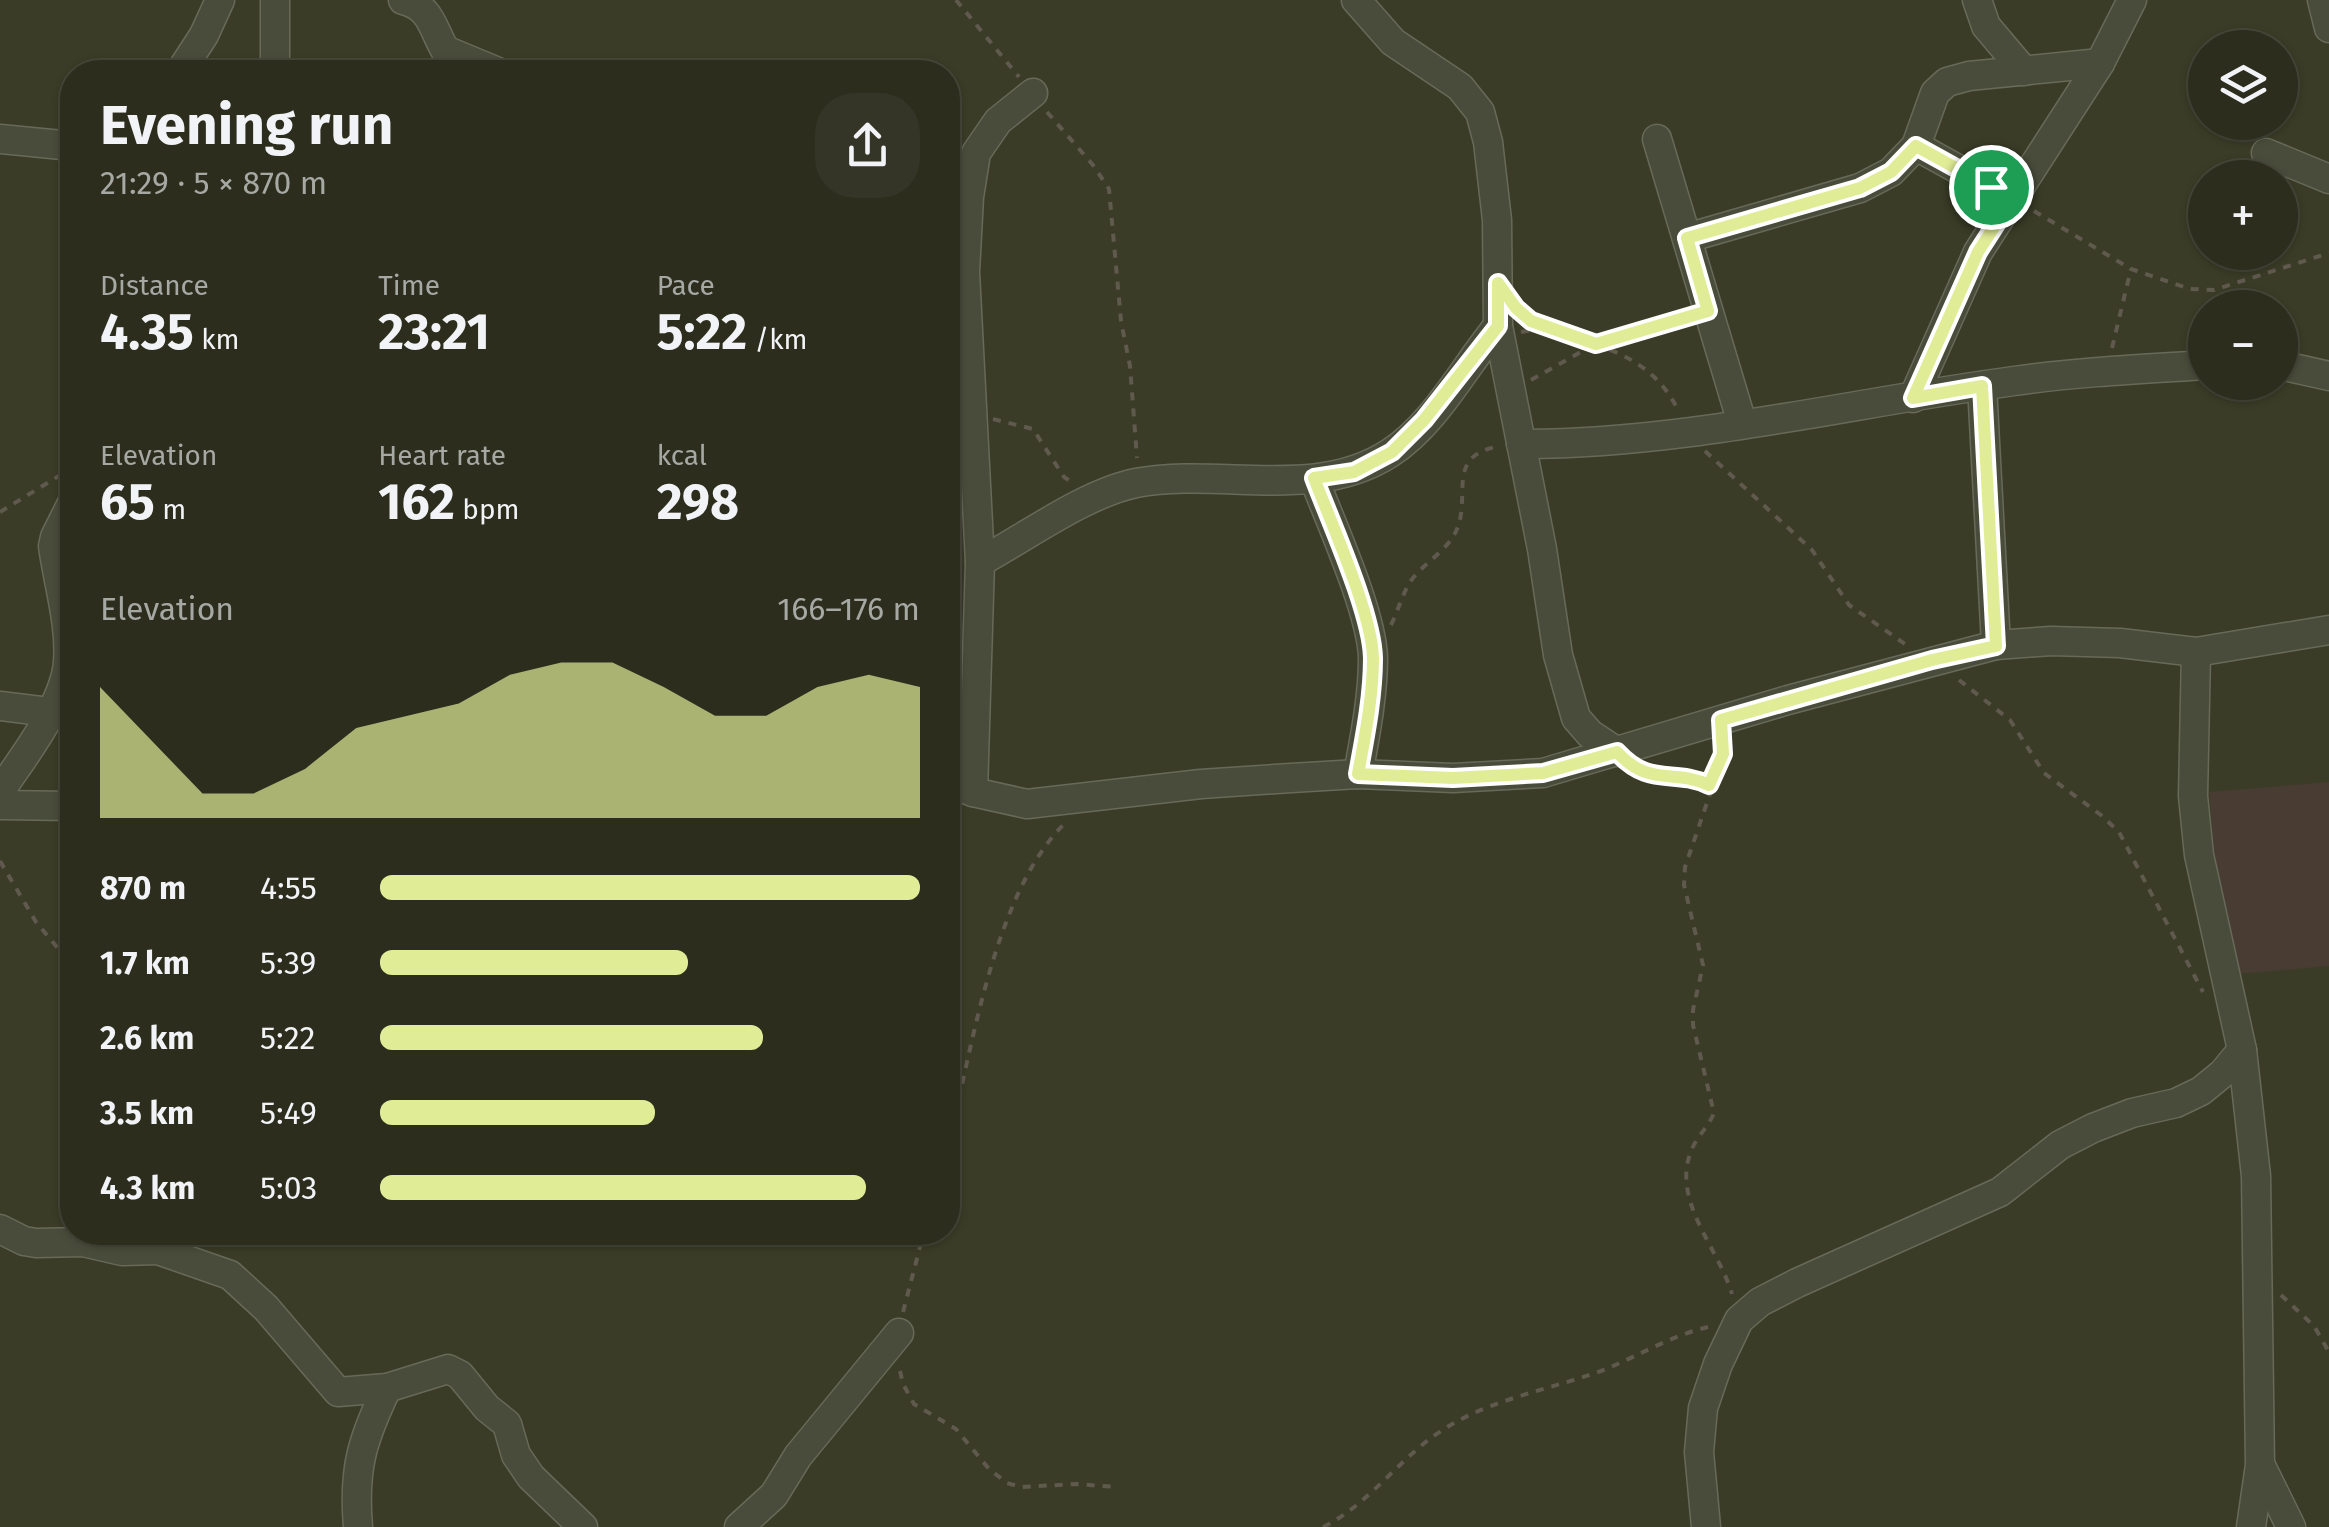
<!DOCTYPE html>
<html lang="en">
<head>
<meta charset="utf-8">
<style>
	body { margin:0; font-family:"Fira Sans",sans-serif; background:#343526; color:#f1f3f6; height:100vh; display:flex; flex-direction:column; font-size:38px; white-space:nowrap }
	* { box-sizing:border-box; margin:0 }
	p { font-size:32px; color:#a6a8a4 }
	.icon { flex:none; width:55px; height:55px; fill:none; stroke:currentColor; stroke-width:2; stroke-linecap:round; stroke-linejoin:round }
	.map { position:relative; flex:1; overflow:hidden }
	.sheet { position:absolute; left:60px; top:60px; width:900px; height:1185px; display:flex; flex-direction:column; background:#2c2d1d; border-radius:40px; box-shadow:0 2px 8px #0004,0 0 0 2px #48493b }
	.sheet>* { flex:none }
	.controls { position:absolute; left:2188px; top:30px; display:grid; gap:20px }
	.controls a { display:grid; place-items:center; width:110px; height:110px; border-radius:50%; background:#2c2d1d; box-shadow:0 2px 8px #0004,0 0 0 2px #48493b; font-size:50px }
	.pin { position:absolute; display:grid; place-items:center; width:85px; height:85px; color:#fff; margin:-42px; border:5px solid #fff; border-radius:50%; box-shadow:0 2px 10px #0007 }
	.round { display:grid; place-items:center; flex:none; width:105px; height:105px; border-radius:40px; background:#343526 }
	.headline { display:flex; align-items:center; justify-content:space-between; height:170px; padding:0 40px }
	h1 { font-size:55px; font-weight:700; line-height:75px }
	.figures { display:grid; grid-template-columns:repeat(3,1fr); gap:15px; height:170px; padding:10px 40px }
	.figures div { display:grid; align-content:center }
	.figures b { font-size:50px; font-weight:700 }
	.figures small { font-size:28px; font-weight:400 }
	.figures p { font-size:28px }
	.chart { height:280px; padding:20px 40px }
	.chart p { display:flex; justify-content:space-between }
	.chart svg { width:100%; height:180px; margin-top:10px; fill:#e1ec97; opacity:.7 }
	ul { padding:0 40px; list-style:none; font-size:32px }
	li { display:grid; grid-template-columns:160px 120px 1fr; align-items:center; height:75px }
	li i { height:25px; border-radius:12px; background:#e1ec97 }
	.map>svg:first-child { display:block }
</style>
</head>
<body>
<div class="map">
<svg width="2329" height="1527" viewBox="0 0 2329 1527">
	<rect width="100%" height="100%" fill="#3a3c27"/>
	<path fill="#483c33" d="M2329,782V966L2225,975L2209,792Z"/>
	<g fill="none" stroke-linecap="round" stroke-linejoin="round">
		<defs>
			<g id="minor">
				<path d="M403,0C431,7 432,27 445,50L498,72"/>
				<path d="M1356,0L1393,42L1460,87L1480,112L1488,142L1497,220L1498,326L1542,549L1558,655L1576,718L1590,734L1617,752"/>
				<path d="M1977,0L1986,26L2024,71"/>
				<path d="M2322,0L2329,28"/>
				<path d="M180,72L204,35L220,0"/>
				<path d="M275,72V0"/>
				<path d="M0,139L72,146"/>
				<path d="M1657,139L1742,423"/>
				<path d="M1916,146L2012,199"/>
				<path d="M2266,153L2329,179"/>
				<path d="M1687,238L1860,188L1891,172L1916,146L1935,93L1947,82L1969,76L2100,63"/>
				<path d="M2280,365L2329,376"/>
				<path d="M1982,386L1996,645"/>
				<path d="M1913,398L1978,252L2100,63L2132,0"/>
				<path d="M1521,444C1688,444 1849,403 2014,381C2077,372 2141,369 2205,365"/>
				<path d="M1314,479C1331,523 1372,613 1373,658C1373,696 1365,736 1358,774"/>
				<path d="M980,562C1026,537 1086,493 1136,483C1219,467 1315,502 1390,453C1435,424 1464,367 1498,326"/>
				<path d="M2196,652L2193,796L2199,855L2242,1050L2256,1176L2260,1465L2251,1527"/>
				<path d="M0,706L49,712"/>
				<path d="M948,782L973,792L1027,804L1201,784L1291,778L1358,774L1453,778L1543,773L1788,700L1996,645L2051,641L2120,643L2196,652L2329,630"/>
				<path d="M0,791C23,758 65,703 68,662C71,624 58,583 53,546L55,537L72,503"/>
				<path d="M973,792L980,562L965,272L969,197L976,153L998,121L1033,93"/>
				<path d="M0,805L72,806"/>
				<path d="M0,1229L24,1241L36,1243L83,1242L122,1251L158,1250L230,1275L266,1308L338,1392L387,1388L448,1369L460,1375L487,1408L507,1424L516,1455L531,1477L583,1527"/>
				<path d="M2261,1466L2291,1527"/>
				<path d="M358,1527C353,1469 362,1440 387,1388"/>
				<path d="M739,1527L774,1495L798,1456L899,1333"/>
				<path d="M1706,1527L1699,1452L1703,1408L1718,1364L1739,1320L1760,1302L1797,1283L2000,1192L2060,1145L2093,1128L2132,1113L2176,1103L2201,1091L2223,1073L2242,1050"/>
			</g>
		</defs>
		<use href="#minor" stroke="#686a59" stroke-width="31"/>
		<g stroke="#60594e" stroke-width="4" stroke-dasharray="8 8" stroke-linecap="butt">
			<path d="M956,0L1019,77"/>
			<path d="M1047,112L1093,165L1109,189L1121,321L1130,366L1137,458"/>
			<path d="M2034,211L2131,269L2190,289L2214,290L2329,253"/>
			<path d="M1522,313C1537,326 1554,331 1572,336C1619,352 1655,364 1678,410"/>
			<path d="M1521,332L1545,328"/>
			<path d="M2112,348L2131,269"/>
			<path d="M1531,380L1595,344L1688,317"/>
			<path d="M993,419L1033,429L1064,477L1074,484"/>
			<path d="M1705,451L1812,550L1849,605L1905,644"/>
			<path d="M0,512L72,468"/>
			<path d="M1391,625C1398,611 1402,595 1410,582C1423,563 1448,551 1457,529C1471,495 1446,457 1496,447"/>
			<path d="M1959,680L2010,720L2044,773L2101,815L2119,832L2203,992"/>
			<path d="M1635,769L1703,782L1709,785L1711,791L1685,867L1684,885L1703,965L1693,1010V1025L1714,1113C1708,1128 1695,1138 1690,1154C1673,1203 1719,1249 1732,1294"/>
			<path d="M1710,783L1719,765L1723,745"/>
			<path d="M0,861L36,922L72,965"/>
			<path d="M948,1146C972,1050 993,897 1063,825"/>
			<path d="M2281,1295L2314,1326L2329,1352"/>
			<path d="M903,1312L924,1232"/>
			<path d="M900,1371L903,1384L914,1404L956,1429L989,1469L1007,1483L1021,1487L1076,1484L1116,1487"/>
			<path d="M1323,1527C1370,1504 1398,1459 1441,1431C1491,1398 1551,1390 1606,1369C1640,1355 1676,1333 1713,1326"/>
		</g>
		<use href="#minor" stroke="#4a4c3b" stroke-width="28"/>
	</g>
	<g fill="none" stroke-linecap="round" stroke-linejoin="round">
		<defs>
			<path id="route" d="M1916,146L2012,199L1978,252L1913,398L1982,386L1996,646L1932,660L1721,720L1723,754L1709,785C1673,768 1650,788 1617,752L1543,773L1453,778L1358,774C1365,736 1373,697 1373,658C1372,613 1331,523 1314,478L1354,472L1392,452L1424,420L1498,326V283L1516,308L1531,321L1596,344L1708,311L1687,238L1860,188L1891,172Z"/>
		</defs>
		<use href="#route" stroke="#fff" stroke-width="20"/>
		<use href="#route" stroke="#e1ec97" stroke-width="12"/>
	</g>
</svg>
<div class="controls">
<a><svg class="icon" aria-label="layers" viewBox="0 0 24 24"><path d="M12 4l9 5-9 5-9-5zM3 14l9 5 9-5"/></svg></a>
<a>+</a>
<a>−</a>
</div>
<div class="pin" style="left:1991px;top:187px;background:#1e9e55"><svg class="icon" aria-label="arrive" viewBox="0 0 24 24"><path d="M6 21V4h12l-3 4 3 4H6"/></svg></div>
<section class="sheet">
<div class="headline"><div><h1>Evening run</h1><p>21:29 · 5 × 870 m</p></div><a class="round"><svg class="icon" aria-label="share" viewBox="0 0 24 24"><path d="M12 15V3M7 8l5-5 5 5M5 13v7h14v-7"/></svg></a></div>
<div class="figures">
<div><p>Distance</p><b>4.35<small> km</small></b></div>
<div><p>Time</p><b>23:21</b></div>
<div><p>Pace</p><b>5:22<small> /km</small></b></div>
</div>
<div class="figures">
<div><p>Elevation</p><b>65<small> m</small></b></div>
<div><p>Heart rate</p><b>162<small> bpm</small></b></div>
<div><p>kcal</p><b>298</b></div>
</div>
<div class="chart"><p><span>Elevation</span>166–176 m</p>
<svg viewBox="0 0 160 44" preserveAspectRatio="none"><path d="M0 44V12L10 25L20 38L30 38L40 32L50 22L60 19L70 16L80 9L90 6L100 6L110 12L120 19L130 19L140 12L150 9L160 12V44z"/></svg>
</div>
<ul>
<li><b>870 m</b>4:55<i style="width:100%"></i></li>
<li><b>1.7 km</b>5:39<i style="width:57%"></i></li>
<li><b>2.6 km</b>5:22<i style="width:71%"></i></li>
<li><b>3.5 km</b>5:49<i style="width:51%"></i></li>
<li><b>4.3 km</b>5:03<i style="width:90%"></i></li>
</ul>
</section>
</div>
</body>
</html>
